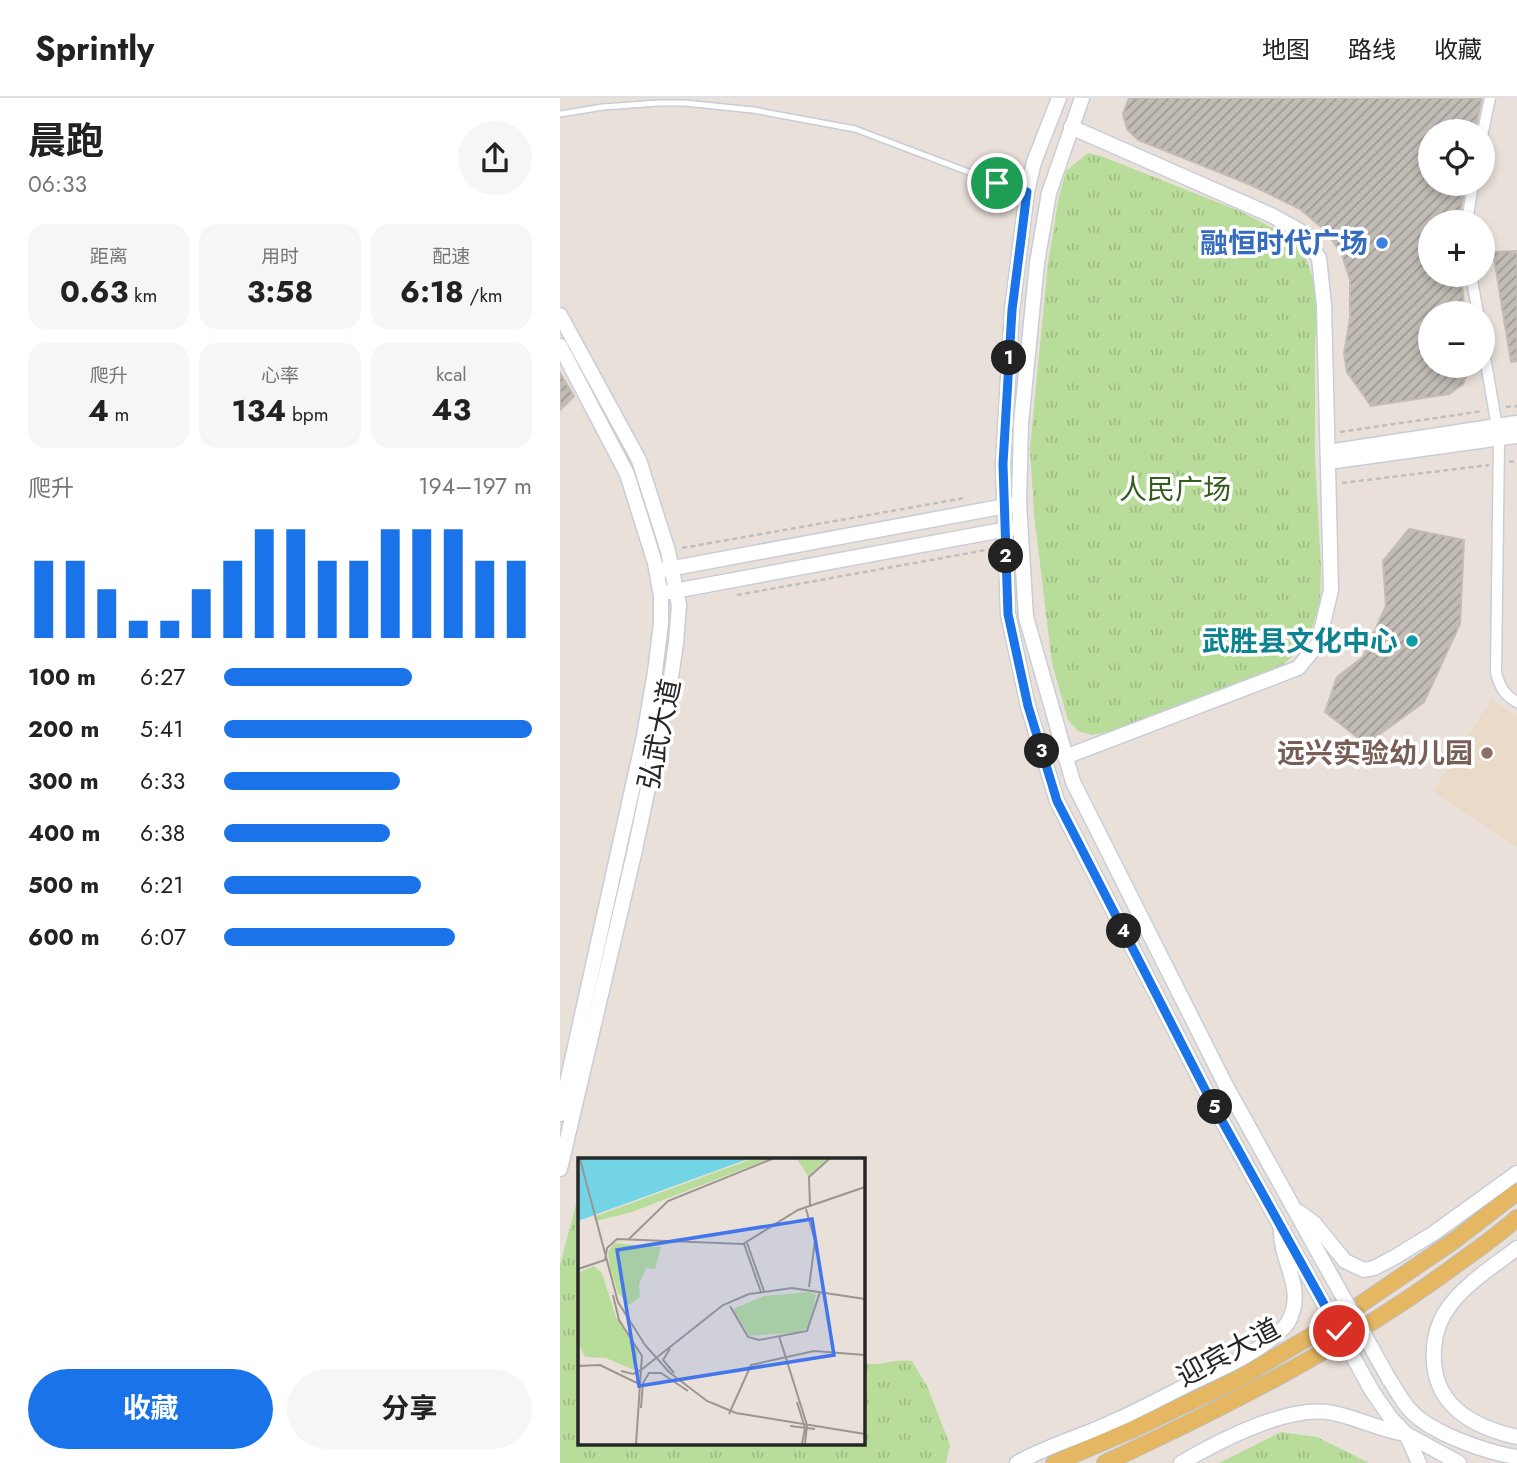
<!DOCTYPE html>
<html lang="zh">
<head>
<meta charset="utf-8">
<style>
	body { margin:0; font-family:Jost,"Noto Sans SC",sans-serif; background:#f6f6f6; color:#222; height:100vh; display:flex; flex-direction:column; font-size:26px; white-space:nowrap }
	* { box-sizing:border-box; margin:0 }
	p { font-size:23px; color:#767676 }
	.icon { flex:none; width:38px; height:38px; fill:none; stroke:currentColor; stroke-width:2; stroke-linecap:round; stroke-linejoin:round }
	.map { position:relative; flex:1; overflow:hidden }
	.drawer { display:flex; flex-direction:column; background:#fff; width:560px }
	.drawer>* { flex:none }
	.tools { position:absolute; left:858px; top:21px; display:grid; gap:14px }
	.tools a { display:grid; place-items:center; width:77px; height:77px; border-radius:50%; background:#fff; box-shadow:0 4px 10px #0003; font-size:35px }
	.pin { position:absolute; display:grid; place-items:center; width:60px; height:60px; color:#fff; margin:-30px; border:4px solid #fff; border-radius:50%; box-shadow:0 2px 7px #0007 }
	.km { position:absolute; width:35px; height:35px; margin:-18px; border-radius:50%; background:#222; color:#fff; font-size:19px; line-height:35px; text-align:center }
	.round { display:grid; place-items:center; flex:none; width:74px; height:74px; border-radius:37px; background:#f6f6f6 }
	.headline { display:flex; align-items:center; justify-content:space-between; height:119px; padding:0 28px }
	h1 { font-size:38px; font-weight:700; line-height:52px }
	.metrics { display:grid; grid-template-columns:repeat(3,1fr); gap:10px; height:119px; padding:7px 28px }
	.metrics div { display:grid; align-content:center; border-radius:18px; background:#f6f6f6; text-align:center }
	.metrics b { font-size:30px; font-weight:700 }
	.metrics small { font-size:19px; font-weight:400 }
	.metrics p { font-size:19px }
	.chart { height:196px; padding:14px 28px }
	.chart p { display:flex; justify-content:space-between }
	.chart svg { width:100%; height:126px; margin-top:7px; stroke:#1a73e8; stroke-width:6 }
	.primary-button { display:flex; gap:14px; margin-top:auto; padding:14px 28px }
	.primary-button a { flex:1; height:80px; border-radius:42px; background:#1a73e8; color:#fff; font-size:28px; font-weight:700; line-height:80px; text-align:center }
	.primary-button a+a { background:#f6f6f6; color:#222 }
	ul { padding:0 28px; list-style:none; font-size:23px }
	li { display:grid; grid-template-columns:112px 84px 1fr; align-items:center; height:52px }
	li i { height:18px; border-radius:9px; background:#1a73e8 }
	header { display:flex; align-items:center; gap:42px; box-sizing:border-box; height:98px; padding:0 35px; background:#fff; border-bottom:2px solid #e0e0e0 }
	header strong { font-size:33px }
	nav { display:flex; gap:38px; margin-inline-start:auto; font-size:24px }
	main { display:flex; flex:1; min-height:0 }
	.map>svg:first-child { display:block }
</style>
</head>
<body>
<header>
<strong>Sprintly</strong>
<nav><a>地图</a><a>路线</a><a>收藏</a></nav>
</header>
<main>
<section class="drawer">
<div class="headline"><div><h1>晨跑</h1><p>06:33</p></div><a class="round"><svg class="icon" aria-label="share" viewBox="0 0 24 24"><path d="M12 15V3M7 8l5-5 5 5M5 13v7h14v-7"/></svg></a></div>
<div class="metrics">
<div><p>距离</p><b>0.63<small> km</small></b></div>
<div><p>用时</p><b>3:58</b></div>
<div><p>配速</p><b>6:18<small> /km</small></b></div>
</div>
<div class="metrics">
<div><p>爬升</p><b>4<small> m</small></b></div>
<div><p>心率</p><b>134<small> bpm</small></b></div>
<div><p>kcal</p><b>43</b></div>
</div>
<div class="chart"><p><span>爬升</span>194–197 m</p>
<svg viewBox="0 0 160 44" preserveAspectRatio="none"><path d="M5 44V17M15 44V17M25 44V27M35 44V38M45 44V38M55 44V27M65 44V17M75 44V6M85 44V6M95 44V17M105 44V17M115 44V6M125 44V6M135 44V6M145 44V17M155 44V17"/></svg>
</div>
<ul>
<li><b>100 m</b>6:27<i style="width:61%"></i></li>
<li><b>200 m</b>5:41<i style="width:100%"></i></li>
<li><b>300 m</b>6:33<i style="width:57%"></i></li>
<li><b>400 m</b>6:38<i style="width:54%"></i></li>
<li><b>500 m</b>6:21<i style="width:64%"></i></li>
<li><b>600 m</b>6:07<i style="width:75%"></i></li>
</ul>
<div class="primary-button"><a>收藏</a><a>分享</a></div>
</section>
<div class="map">
<svg width="957" height="1365" viewBox="0 0 957 1365">
	<defs>
		<pattern id="grass-tufts" width="24" height="20" patternUnits="userSpaceOnUse" patternTransform="scale(1.75)"><rect width="24" height="20" fill="#b8dc99"/><path d="M3 7l-1-3M5 7V3M7 7l1-3M15 17l-1-3M17 17v-4M19 17l1-3" fill="none" stroke="#9ebd84"/></pattern>
		<pattern id="building-hatch" width="6" height="6" patternUnits="userSpaceOnUse" patternTransform="scale(1.75)"><rect width="6" height="6" fill="#c1bcb5"/><path d="M-1 1l2-2M0 6l6-6M5 7l2-2" fill="none" stroke="#9d9993"/></pattern>
	</defs>
	<rect width="100%" height="100%" fill="#e9e0d9"/>
	<path fill="#eadbc9" d="M931,602L957,618V749L873,693Z"/>
	<g fill="url(#grass-tufts)">
		<path d="M528,55L541,58L682,114L728,138L744,155L753,180L757,214L755,250V360L761,470L760,505L752,530L734,557L720,569L553,633L532,637L518,633L508,622L492,565L474,416L470,350L488,165L499,98L506,73Z"/>
		<path d="M19,1095V1346H303V1265C321,1269 333,1260 352,1263L368,1290L390,1347L386,1365H0V1167Z"/>
		<path d="M721,1334L757,1339L809,1365H659Z"/>
	</g>
	<g fill="url(#building-hatch)" stroke="#c4bcb4" stroke-width="2">
		<path d="M569,0H922L915,33H870V86H905L899,124H870V177H901L905,215H870V268H911L903,286L889,296L811,308L787,274L784,256L790,220V182L782,157L766,133L740,111L691,87L578,42L567,31L563,16Z"/>
		<path d="M957,153V263L951,264L933,154Z"/>
		<path d="M0,275L14,298L0,312Z"/>
		<path d="M849,431L904,442L900,526L864,604L806,646L765,614L777,579L803,559L826,508L823,463Z"/>
	</g>
	<g fill="none" stroke-linecap="round" stroke-linejoin="round">
		<defs>
			<path id="lane" d="M0,16L43,9L98,5H125L193,12L295,31L448,89L466,93"/>
			<g id="street">
				<path d="M922,38L930,0"/>
				<path d="M907,124L913,86"/>
				<path d="M911,177L918,215"/>
				<path d="M922,241L939,341L936,575C940,589 944,597 957,604"/>
			</g>
			<g id="secondary">
				<path d="M499,0L474,64L467,94L452,212L443,366L448,516L468,608L497,703L651,1003L746,1174"/>
				<path d="M522,0L489,95L477,165L461,325L459,405L466,519L513,684L665,986L763,1163"/>
				<path d="M0,217L79,362L108,453L119,507L116,545L110,586L74,756L0,1071"/>
				<path d="M0,248L67,376L95,465L101,498V525L95,574L84,638L0,1016"/>
				<path d="M768,354L957,325"/>
				<path d="M768,364L957,338"/>
				<path d="M103,472L451,407"/>
				<path d="M109,494L453,430"/>
				<path d="M505,659L738,570L758,546L771,492L764,207L759,160L740,133L711,117L511,29"/>
				<path d="M739,1114L754,1125L785,1163L804,1172L814,1170L835,1159L874,1135L957,1075"/>
				<path d="M957,1150C935,1167 908,1184 891,1206C880,1220 875,1233 874,1250C870,1305 909,1328 957,1339"/>
				<path d="M829,1281C836,1291 842,1304 851,1313C871,1335 928,1355 957,1359"/>
				<path d="M812,1293L830,1319L846,1336L899,1365"/>
				<path d="M457,1365C487,1348 520,1339 550,1325C576,1314 602,1300 627,1287C658,1272 694,1258 719,1234C726,1229 731,1220 733,1212C741,1185 719,1158 721,1129"/>
				<path d="M621,1365C659,1343 729,1306 773,1315C798,1320 820,1332 846,1336L859,1365"/>
			</g>
			<g id="primary">
				<path d="M494,1365L574,1331L680,1280L773,1225L895,1142L957,1094"/>
				<path d="M545,1365C665,1309 782,1250 889,1172C912,1155 936,1139 957,1120"/>
			</g>
		</defs>
		<use href="#lane" stroke="#c8cdd8" stroke-width="8"/>
		<use href="#street" stroke="#c8cdd8" stroke-width="13"/>
		<use href="#secondary" stroke="#c8cdd8" stroke-width="17"/>
		<use href="#primary" stroke="#bebebe" stroke-width="18"/>
		<g stroke="#bebebe" stroke-width="2.5" stroke-dasharray="5 3.5" stroke-linecap="butt">
			<path d="M946,309L957,308"/>
			<path d="M780,334L923,313"/>
			<path d="M949,364L957,363"/>
			<path d="M782,385L929,367"/>
			<path d="M122,450L405,400"/>
			<path d="M177,497L432,451"/>
		</g>
		<use href="#lane" stroke="#fff" stroke-width="5"/>
		<use href="#street" stroke="#fff" stroke-width="10"/>
		<use href="#secondary" stroke="#fff" stroke-width="14"/>
		<use href="#primary" stroke="#e5b762" stroke-width="16"/>
		<defs>
			<g id="secondary-bridge">
				<path d="M763,1163L829,1281"/>
				<path d="M746,1174L812,1293"/>
			</g>
		</defs>
		<use href="#secondary-bridge" stroke="#c8cdd8" stroke-width="17" stroke-linecap="butt"/>
		<use href="#secondary-bridge" stroke="#fff" stroke-width="14"/>
	</g>
	<g fill="none" stroke-linecap="round" stroke-linejoin="round">
		<defs>
			<path id="route" d="M437,85L467,94L452,212L443,366L448,516L468,608L497,703L651,1003L779,1233"/>
		</defs>
		<use href="#route" stroke="#fff" stroke-width="14"/>
		<use href="#route" stroke="#1a73e8" stroke-width="9"/>
	</g>
	<circle fill="#3f7fe0" stroke="#fff" stroke-width="2.5" cx="822" cy="145" r="7"/>
	<circle fill="#0f9aa8" stroke="#fff" stroke-width="2.5" cx="852" cy="543" r="7"/>
	<circle fill="#8d6e63" stroke="#fff" stroke-width="2.5" cx="927" cy="655" r="7"/>
	<g text-anchor="middle" stroke-width="7" stroke-linejoin="round" paint-order="stroke">
		<g font-size="28" font-weight="bold" fill="#366cbe" stroke="#fff" text-anchor="end">
			<text x="808" y="155">融恒时代广场</text>
		</g>
		<g font-size="28" fill="#325d1e" stroke="#fff">
			<text x="615" y="401">人民广场</text>
		</g>
		<g font-size="28" font-weight="bold" fill="#0d838f" stroke="#fff" text-anchor="end">
			<text x="838" y="553">武胜县文化中心</text>
		</g>
		<g font-size="28" fill="#272727" stroke="#fff">
			<text transform="translate(99 636) rotate(-78)" y="10">弘武大道</text>
			<text transform="translate(668 1254) rotate(-28)" y="10">迎宾大道</text>
		</g>
		<g font-size="28" font-weight="bold" fill="#785e54" stroke="#fff" text-anchor="end">
			<text x="913" y="665">远兴实验幼儿园</text>
		</g>
	</g>
	<g transform="translate(18 1060)">
		<rect width="287" height="287" fill="#e9e0d9"/>
		<path d="M174,1H191L54,54L18,63V58ZM219,1H249L230,18ZM36,85L83,89L77,111L68,110L61,126L62,139L51,147L40,135L32,109L30,94ZM16,108L24,115L38,159L60,194L56,212L28,200L7,199L0,184V115ZM232,134L238,137L233,161L229,170L221,174L171,178L155,151L186,138Z" fill="#b8dc99"/>
		<path d="M0,1H170L0,63Z" fill="#72d4e5"/>
		<path fill="none" stroke="#9b9692" stroke-width="2" d="M2,1L40,144L67,187L91,214L129,243L158,255L287,276M232,48L231,19L251,1M228,51L237,83L231,129M51,81L90,43L194,1M169,85L186,133M166,86L183,134M0,111L27,102L29,90L39,81L165,86L220,52L287,29M35,137L41,162L64,198L63,211M152,148L170,179L181,182L229,173L242,134M201,178L229,267L227,286M92,191L85,202L96,215M0,208L22,207L59,225M43,213L55,216L63,212M219,244L227,270L224,286M63,250L65,225L71,215H83L110,233M151,256L173,207L236,193L287,197M212,268L237,271M58,286L63,212L145,147L171,136L214,130L287,141"/>
		<path fill="#4376ec" fill-opacity="0.15" stroke="#4376ec" stroke-width="3.5" d="M234,61L256,197L61,228L39,92Z"/>
		<rect width="287" height="287" fill="none" stroke="#272727" stroke-width="3.5"/>
	</g>
</svg>
<div class="tools">
<a><svg class="icon" aria-label="locate" viewBox="0 0 24 24"><circle cx="12" cy="12" r="6"/><path d="M12 2v4M12 18v4M2 12h4M18 12h4"/></svg></a>
<a>+</a>
<a>−</a>
</div>
<div class="pin" style="left:437px;top:85px;background:#1e9e55"><svg class="icon" aria-label="arrive" viewBox="0 0 24 24"><path d="M6 21V4h12l-3 4 3 4H6"/></svg></div>
<div class="pin" style="left:779px;top:1233px;background:#d93025"><svg class="icon" aria-label="check" viewBox="0 0 24 24"><path d="M5 12l5 5 9-10"/></svg></div>
<b class="km" style="left:449px;top:260px">1</b>
<b class="km" style="left:446px;top:458px">2</b>
<b class="km" style="left:482px;top:653px">3</b>
<b class="km" style="left:564px;top:833px">4</b>
<b class="km" style="left:655px;top:1009px">5</b>
</div>
</main>
</body>
</html>
